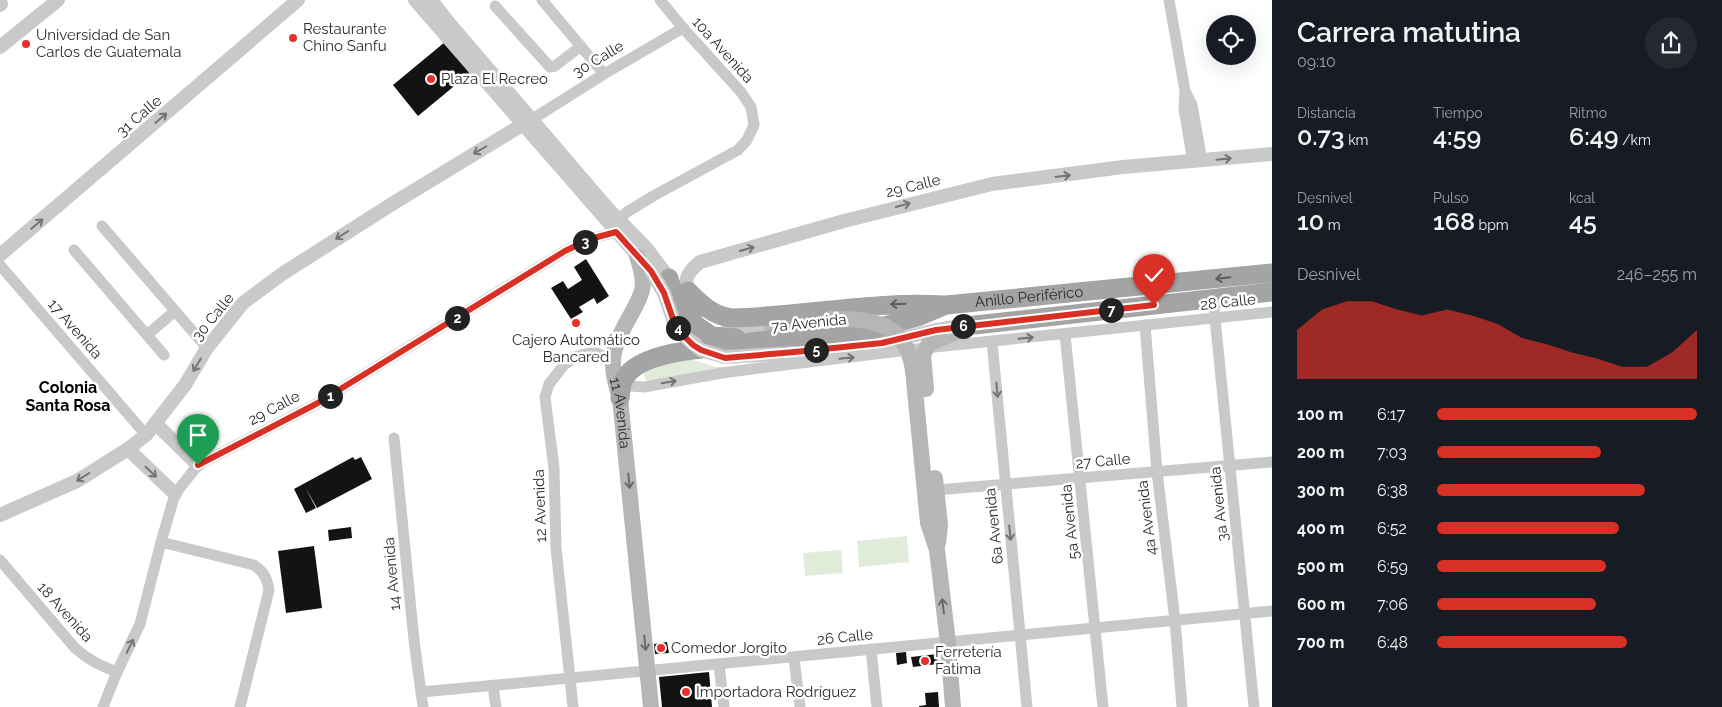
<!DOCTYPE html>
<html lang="es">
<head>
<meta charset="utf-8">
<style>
	body { margin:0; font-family:Raleway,sans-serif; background:#242831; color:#f1f3f6; height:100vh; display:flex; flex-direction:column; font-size:19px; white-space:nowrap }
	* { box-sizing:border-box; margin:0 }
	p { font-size:16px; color:#9ea1a6 }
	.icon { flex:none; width:28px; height:28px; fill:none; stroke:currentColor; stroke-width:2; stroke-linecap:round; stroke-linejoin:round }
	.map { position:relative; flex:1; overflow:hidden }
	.panel { display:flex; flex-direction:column; background:#171b24; width:450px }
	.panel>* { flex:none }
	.tools { position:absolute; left:1206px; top:15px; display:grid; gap:10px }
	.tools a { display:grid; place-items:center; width:50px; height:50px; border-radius:50%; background:#171b24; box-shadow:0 5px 20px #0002; font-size:25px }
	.pin { position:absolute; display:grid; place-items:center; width:42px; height:42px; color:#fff; margin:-51px -21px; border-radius:50% 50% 50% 0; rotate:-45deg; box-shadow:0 0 5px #0007 }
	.pin .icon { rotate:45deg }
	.km { position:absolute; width:25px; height:25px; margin:-12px; border-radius:50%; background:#222; color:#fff; font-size:14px; line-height:25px; text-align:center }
	.round { display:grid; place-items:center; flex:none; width:52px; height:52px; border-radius:26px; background:#242831 }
	.summary { display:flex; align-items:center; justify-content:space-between; height:85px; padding:0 25px }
	h1 { font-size:28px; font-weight:600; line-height:38px }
	.stats { display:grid; grid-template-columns:repeat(3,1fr); gap:8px; height:85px; padding:5px 25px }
	.stats div { display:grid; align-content:center }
	.stats b { font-size:25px; font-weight:600 }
	.stats small { font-size:14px; font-weight:400 }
	.stats p { font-size:14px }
	.chart { height:140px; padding:10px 25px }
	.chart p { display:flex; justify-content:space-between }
	.chart svg { width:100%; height:90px; margin-top:5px; fill:#d93025; opacity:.7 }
	ul { padding:0 25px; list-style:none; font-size:16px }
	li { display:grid; grid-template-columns:80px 60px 1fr; align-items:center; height:38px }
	li i { height:12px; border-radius:6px; background:#d93025 }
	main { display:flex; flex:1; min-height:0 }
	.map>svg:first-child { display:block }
</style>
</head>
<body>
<main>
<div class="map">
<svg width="1272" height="707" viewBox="0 0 1272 707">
	<rect width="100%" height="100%" fill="#fff"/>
	<g fill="#e1ebd9">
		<path d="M689,359L716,367H731L664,379L646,380C643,375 644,372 646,367Z"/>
		<path d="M907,536L909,562L859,567L857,541Z"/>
		<path d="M841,550L843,573L805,576L803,553Z"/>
	</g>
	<g fill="#131313">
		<path d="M445,42L470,73L418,116L393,85Z"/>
		<path d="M586,259L609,296L597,304L594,298L579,307L583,312L571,319L551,288L563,281L568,289L582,280L574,267Z"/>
		<path d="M353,457L355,460L361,457L372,479L317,508L305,487L316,508L306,513L294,489Z"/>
		<path d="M351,527L352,538L329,541L328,530Z"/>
		<path d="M314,546L322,608L286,613L278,551Z"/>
		<path d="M667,642L669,653L655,654L654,644Z"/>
		<path d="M906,652L907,663L897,665L896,653Z"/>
		<path d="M937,654L938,664L913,667L911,657Z"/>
		<path d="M709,672L712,707H662L659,677Z"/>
		<path d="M938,692L939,707H919V706L926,705L925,693Z"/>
	</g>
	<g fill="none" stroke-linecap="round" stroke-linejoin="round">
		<g stroke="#c9c9c9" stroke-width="11">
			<path d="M542,0L604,74"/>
			<path d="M1169,0L1185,91L1184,109L1193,162"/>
			<path d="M495,6L550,67L555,66L581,46"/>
			<path d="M1186,93L1192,105L1202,161"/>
			<path d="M531,120L604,74L683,28"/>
			<path d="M618,220L627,212L655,195L738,150L747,140L754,125L751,107L741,92L683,28L660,0"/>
			<path d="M102,226L207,348"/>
			<path d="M74,250L164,355"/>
			<path d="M0,265L146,435"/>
			<path d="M1213,298L1254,707"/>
			<path d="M1145,325L1157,472L1175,620L1182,707"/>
			<path d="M1065,334L1103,707"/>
			<path d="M147,335L175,311"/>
			<path d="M992,342L1027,707"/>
			<path d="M624,378L631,386L644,387L722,373L752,369L925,348L1272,312"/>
			<path d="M394,438L414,640L423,707"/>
			<path d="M936,490L1272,462"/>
			<path d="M161,542L254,565C264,572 267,578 269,590L240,707"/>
			<path d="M0,560L75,648C88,660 101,666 117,672"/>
			<path d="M871,649L877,707"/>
			<path d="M794,658L800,707"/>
			<path d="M719,665L724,707"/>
			<path d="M493,686L496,707"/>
			<path d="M421,692C705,666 989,639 1272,611"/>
			<path d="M103,707L117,672L140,624L161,542L175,494L198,465L316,404L565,251L590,239L616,232"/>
			<path d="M573,707L556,548L554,468L545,397L549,384L564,365L577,356L590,353H597L607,358L613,365"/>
		</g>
		<g stroke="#c9c9c9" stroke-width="14">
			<path d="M415,0L644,263"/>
			<path d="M431,0L449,23L609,210L647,249L674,285"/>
			<path d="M0,5L1,4"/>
			<path d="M0,47L58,0"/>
			<path d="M0,255L298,0"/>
			<path d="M691,299C684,281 684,275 700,262L844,221L992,184L1123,167L1272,154"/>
			<path d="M725,332L757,330L771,326"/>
			<path d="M795,353L882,343L936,330L962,326"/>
			<path d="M156,424L198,465"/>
			<path d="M128,449L175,494"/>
			<path d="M0,515L77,481L128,449L146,435L185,385L207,348L243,303L282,274L392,204L522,125"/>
		</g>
		<g stroke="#b6b6b6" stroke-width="16">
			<path id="s1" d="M637,256C640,266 645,279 642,290C640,299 634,309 629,318C611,350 608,362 620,398L651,707"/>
			<path d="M771,326L811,321"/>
			<path d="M913,370L928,523L937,550L948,643L953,707"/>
			<path d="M926,389L923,355L929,343L975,325"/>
			<path d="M935,478L940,525L938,543"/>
		</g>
		<g stroke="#a4a4a4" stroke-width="19">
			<path d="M669,278L673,292L696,325L712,336L736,338"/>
			<path d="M688,291C701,304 713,316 732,318C803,316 872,301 943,305"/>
			<path d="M975,325L1272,292"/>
			<path id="s2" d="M620,398C621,391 621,384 624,379C640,350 710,348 740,346L749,342L867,331L920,316L946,305L1272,273"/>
		</g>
		<path stroke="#c9c9c9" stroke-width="14" d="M651,271L664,293L674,322L683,335L701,350L725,357L795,353"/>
		<path stroke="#b6b6b6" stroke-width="16" d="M830,319C871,318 906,322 913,370"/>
	</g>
	<defs><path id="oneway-shaft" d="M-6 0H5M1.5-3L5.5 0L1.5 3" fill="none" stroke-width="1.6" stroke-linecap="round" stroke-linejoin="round" transform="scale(1.25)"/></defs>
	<g stroke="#737373">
		<use href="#oneway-shaft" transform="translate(161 118) rotate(-41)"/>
		<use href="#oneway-shaft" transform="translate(480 150) rotate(150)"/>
		<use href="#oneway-shaft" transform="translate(1224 159) rotate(-6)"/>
		<use href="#oneway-shaft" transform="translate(1063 176) rotate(-7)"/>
		<use href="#oneway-shaft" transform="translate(903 205) rotate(-15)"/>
		<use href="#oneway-shaft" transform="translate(37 224) rotate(-40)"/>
		<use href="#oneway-shaft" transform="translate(342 235) rotate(148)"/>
		<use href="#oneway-shaft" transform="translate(747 249) rotate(-16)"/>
		<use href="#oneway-shaft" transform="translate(1026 338) rotate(-6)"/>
		<use href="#oneway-shaft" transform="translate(847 358) rotate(-6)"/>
		<use href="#oneway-shaft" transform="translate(197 365) rotate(121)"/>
		<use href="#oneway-shaft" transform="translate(669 382) rotate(-10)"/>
		<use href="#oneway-shaft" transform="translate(997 390) rotate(85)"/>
		<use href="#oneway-shaft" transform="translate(151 472) rotate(44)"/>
		<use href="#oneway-shaft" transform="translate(83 477) rotate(148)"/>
		<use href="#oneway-shaft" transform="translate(1010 533) rotate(84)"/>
		<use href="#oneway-shaft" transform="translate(130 646) rotate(-64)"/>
	</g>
	<g stroke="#5c5c5c">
		<use href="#oneway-shaft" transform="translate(1223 278) rotate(174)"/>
		<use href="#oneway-shaft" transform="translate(898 304) rotate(178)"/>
	</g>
	<g stroke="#6a6a6a">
		<use href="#oneway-shaft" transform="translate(629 481) rotate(84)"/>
		<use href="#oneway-shaft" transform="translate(943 606) rotate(-97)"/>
		<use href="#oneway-shaft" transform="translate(645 643) rotate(84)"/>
	</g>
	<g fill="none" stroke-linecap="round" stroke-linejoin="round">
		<defs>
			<path id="route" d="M198,465L316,404L565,251L590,239L616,232L651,271L664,293L674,322L683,335L693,345L701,350L725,358L795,352L882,343L936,330L1154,305"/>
		</defs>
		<use href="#route" stroke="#fff" stroke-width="10"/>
		<use href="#route" stroke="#d93025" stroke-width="6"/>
	</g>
	<g fill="#e83029" stroke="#fff" stroke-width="2">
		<circle cx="293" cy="38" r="5"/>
		<circle cx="26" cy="44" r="5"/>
		<circle cx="431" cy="79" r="5"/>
		<circle cx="576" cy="323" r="5"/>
		<circle cx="661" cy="648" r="5"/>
		<circle cx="925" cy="661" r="5"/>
		<circle cx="686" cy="692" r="5"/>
	</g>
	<g text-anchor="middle" stroke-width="5" stroke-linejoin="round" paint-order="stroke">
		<g font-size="15" fill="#2c2c2c" stroke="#fff" text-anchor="start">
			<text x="303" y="34">Restaurante<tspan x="303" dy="17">Chino Sanfu</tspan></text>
			<text x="36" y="40">Universidad de San<tspan x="36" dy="17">Carlos de Guatemala</tspan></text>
			<text x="441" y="84">Plaza El Recreo</text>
			<text x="576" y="345" text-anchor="middle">Cajero Automático<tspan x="576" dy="17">Bancared</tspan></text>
			<text x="671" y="653">Comedor Jorgito</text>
			<text x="935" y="657">Ferretería<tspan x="935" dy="17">Fatima</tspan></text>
			<text x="696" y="697">Importadora Rodríguez</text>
		</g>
		<g font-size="15" fill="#2c2c2c" stroke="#fff">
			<text transform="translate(723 50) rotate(48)" y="5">10a Avenida</text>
			<text transform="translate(598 59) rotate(-31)" y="5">30 Calle</text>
			<text transform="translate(139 116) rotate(-41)" y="5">31 Calle</text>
			<text transform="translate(913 186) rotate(-14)" y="5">29 Calle</text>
			<text dy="5" stroke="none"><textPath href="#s2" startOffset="439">Anillo Periférico</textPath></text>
			<text transform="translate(1228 302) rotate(-6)" y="5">28 Calle</text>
			<text transform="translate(213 317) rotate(-51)" y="5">30 Calle</text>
			<text transform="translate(809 323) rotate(-6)" y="5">7a Avenida</text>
			<text transform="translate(75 329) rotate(49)" y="5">17 Avenida</text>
			<text transform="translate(274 408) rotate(-28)" y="5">29 Calle</text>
			<text dy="5" stroke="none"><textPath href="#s1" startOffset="165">11 Avenida</textPath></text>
			<text transform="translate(1103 461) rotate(-5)" y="5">27 Calle</text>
			<text transform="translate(1219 504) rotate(-96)" y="5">3a Avenida</text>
			<text transform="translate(540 506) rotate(-92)" y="5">12 Avenida</text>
			<text transform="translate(1147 518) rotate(-97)" y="5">4a Avenida</text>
			<text transform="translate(1070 522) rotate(-96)" y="5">5a Avenida</text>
			<text transform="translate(994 526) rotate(-96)" y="5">6a Avenida</text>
			<text transform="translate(392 574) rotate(-95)" y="5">14 Avenida</text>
			<text transform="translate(65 612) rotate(48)" y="5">18 Avenida</text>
			<text transform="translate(845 637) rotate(-6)" y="5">26 Calle</text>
		</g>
		<g font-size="16" font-weight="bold" fill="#000" stroke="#fff">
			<text x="68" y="393">Colonia<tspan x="68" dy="18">Santa Rosa</tspan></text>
		</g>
	</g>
</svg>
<div class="tools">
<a><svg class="icon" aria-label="locate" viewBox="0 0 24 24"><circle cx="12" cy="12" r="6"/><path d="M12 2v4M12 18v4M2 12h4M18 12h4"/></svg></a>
</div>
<div class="pin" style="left:198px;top:465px;background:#1e9e55"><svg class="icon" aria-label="arrive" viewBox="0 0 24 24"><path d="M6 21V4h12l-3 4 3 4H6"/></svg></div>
<div class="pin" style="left:1154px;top:305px;background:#d93025"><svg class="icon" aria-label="check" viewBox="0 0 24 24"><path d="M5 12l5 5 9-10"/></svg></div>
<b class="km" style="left:330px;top:396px">1</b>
<b class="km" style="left:457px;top:318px">2</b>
<b class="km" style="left:585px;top:242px">3</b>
<b class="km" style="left:678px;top:328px">4</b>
<b class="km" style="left:816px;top:350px">5</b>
<b class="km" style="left:963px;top:326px">6</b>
<b class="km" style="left:1111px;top:310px">7</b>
</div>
<section class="panel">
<div class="summary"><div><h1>Carrera matutina</h1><p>09:10</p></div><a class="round"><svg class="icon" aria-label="share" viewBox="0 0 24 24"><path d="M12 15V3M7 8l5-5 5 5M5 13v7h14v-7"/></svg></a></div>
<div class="stats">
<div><p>Distancia</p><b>0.73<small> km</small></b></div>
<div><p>Tiempo</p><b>4:59</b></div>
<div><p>Ritmo</p><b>6:49<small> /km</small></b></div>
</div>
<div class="stats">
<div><p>Desnivel</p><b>10<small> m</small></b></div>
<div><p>Pulso</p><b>168<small> bpm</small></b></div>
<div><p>kcal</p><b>45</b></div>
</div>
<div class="chart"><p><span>Desnivel</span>246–255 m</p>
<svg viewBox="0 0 160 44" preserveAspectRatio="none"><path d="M0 44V20L10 10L20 6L30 6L40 10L50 13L60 10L70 13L80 17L90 24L100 27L110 31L120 34L130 38L140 38L150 31L160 20V44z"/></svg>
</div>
<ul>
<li><b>100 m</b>6:17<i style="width:100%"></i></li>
<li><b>200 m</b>7:03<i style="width:63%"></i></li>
<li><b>300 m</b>6:38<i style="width:80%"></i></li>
<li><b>400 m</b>6:52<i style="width:70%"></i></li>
<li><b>500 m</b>6:59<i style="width:65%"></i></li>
<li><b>600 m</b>7:06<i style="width:61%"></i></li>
<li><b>700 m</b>6:48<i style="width:73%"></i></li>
</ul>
</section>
</main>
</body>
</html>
